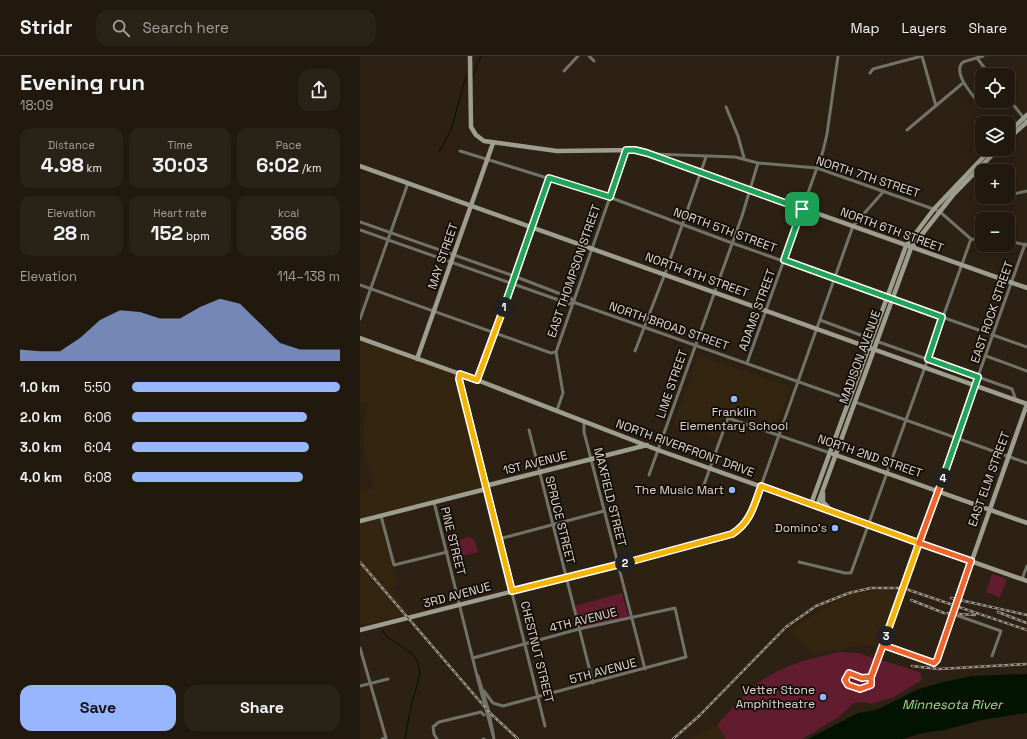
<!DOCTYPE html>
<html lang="en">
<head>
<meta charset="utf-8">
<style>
	body { margin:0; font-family:"Space Grotesk",sans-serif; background:#292217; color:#f1f3f6; height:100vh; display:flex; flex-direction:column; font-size:15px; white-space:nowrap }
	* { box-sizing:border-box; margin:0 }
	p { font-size:13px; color:#a2a09e }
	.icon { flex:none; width:22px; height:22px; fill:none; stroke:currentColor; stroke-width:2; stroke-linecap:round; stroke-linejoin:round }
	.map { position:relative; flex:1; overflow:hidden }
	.details { display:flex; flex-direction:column; background:#21190e; width:360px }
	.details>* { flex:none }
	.controls { position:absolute; left:615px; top:12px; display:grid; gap:8px }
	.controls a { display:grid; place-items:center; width:40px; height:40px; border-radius:8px; background:#21190e; box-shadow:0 2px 10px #0003,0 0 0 1px #3e382e; font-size:20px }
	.pin { position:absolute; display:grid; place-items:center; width:34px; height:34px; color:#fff; margin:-17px; border-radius:8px; box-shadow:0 2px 6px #0006 }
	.km { position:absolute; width:20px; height:20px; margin:-10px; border-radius:50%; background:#222; color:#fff; font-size:11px; line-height:20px; text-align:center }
	.round { display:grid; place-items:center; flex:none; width:42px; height:42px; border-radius:12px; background:#292217 }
	.overview { display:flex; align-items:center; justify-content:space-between; height:68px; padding:0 20px }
	h1 { font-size:22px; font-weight:600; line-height:30px }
	.metrics { display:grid; grid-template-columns:repeat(3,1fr); gap:6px; height:68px; padding:4px 20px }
	.metrics div { display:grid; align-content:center; border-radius:10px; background:#292217; text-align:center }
	.metrics b { font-size:20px; font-weight:600 }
	.metrics small { font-size:11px; font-weight:400 }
	.metrics p { font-size:11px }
	.chart { height:112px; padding:8px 20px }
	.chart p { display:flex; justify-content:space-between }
	.chart svg { width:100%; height:72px; margin-top:4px; fill:#98b6fd; opacity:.7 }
	.action { display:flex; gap:8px; margin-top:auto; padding:8px 20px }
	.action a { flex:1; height:46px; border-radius:12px; background:#98b6fd; color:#111; font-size:16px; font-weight:600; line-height:46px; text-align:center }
	.action a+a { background:#292217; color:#f1f3f6 }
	ul { padding:0 20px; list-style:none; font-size:13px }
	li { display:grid; grid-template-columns:64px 48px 1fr; align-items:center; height:30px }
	li i { height:10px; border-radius:5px; background:#98b6fd }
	header { display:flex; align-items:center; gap:24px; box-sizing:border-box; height:56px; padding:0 20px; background:#21190e; border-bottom:1px solid #3e382e }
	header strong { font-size:19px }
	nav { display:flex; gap:22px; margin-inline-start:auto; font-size:14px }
	.search { width:280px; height:36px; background:#292217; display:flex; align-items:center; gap:10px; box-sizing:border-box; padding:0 14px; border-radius:12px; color:#a2a09e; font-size:15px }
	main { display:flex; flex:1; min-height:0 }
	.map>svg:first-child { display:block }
</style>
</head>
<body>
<header>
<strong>Stridr</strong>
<div class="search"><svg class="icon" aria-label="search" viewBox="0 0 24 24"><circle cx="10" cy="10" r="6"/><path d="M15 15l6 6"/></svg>Search here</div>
<nav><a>Map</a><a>Layers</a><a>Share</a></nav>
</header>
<main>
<section class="details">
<div class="overview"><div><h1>Evening run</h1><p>18:09</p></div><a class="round"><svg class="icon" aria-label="share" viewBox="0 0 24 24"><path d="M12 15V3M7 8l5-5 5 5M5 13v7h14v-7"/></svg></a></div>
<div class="metrics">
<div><p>Distance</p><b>4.98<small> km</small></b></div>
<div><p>Time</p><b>30:03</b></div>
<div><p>Pace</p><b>6:02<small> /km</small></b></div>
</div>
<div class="metrics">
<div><p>Elevation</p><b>28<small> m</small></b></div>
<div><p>Heart rate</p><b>152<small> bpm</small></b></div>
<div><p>kcal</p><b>366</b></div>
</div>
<div class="chart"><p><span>Elevation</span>114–138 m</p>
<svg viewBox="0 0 160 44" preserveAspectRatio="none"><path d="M0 44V37L10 38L20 38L30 30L40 19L50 13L60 14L70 18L80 18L90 11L100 6L110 9L120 21L130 33L140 37L150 37L160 37V44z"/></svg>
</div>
<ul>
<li><b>1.0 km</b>5:50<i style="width:100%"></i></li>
<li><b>2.0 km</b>6:06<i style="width:84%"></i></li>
<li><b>3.0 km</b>6:04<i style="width:85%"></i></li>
<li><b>4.0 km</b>6:08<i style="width:82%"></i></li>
</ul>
<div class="action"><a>Save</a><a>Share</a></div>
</section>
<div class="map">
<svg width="667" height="683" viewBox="0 0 667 683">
	<rect width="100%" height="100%" fill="#2c2112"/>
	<g fill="#342510">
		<path d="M0,284L96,319L97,330L122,431L0,462V435L14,432L3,388L6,347L0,348Z"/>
		<path d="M338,299L431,331L416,370L366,356L357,382L314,368Z"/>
		<path d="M20,462L37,530L30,532L51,558L0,569V467Z"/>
		<path d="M520,534L538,535L519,592L504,588L453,598L430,574L475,545L489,539Z"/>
		<path d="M357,669L366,683H327Z"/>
	</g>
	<g fill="#621c30">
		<path d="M110,481L115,485L118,496L95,502L96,506L92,507L90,499C95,490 98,482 110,481Z"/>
		<path d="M632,518L647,523L640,542L626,536Z"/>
		<path d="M262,537L269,562L220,571L215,550Z"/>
		<path d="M479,596L498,597L560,616L562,624L534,641L511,648L505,646L494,647L479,661L442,683H366L357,669C371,654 384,637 401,625C423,609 453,602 479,596Z"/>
	</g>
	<path fill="#021301" d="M667,618V657L626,663L584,674L563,677L542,683H448L498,657L516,654L559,633L583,626L612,620Z"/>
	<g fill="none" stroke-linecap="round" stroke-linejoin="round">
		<g stroke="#021301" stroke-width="1">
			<path d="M113,20L121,0"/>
			<path d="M79,96L91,74L106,20"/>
			<path d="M22,574L27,581L50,596L56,603L59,611L60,619L51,650L45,683"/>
		</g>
		<g stroke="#717268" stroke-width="3">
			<path d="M229,0L234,5"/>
			<path d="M617,2L630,19"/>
			<path d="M204,15L218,0"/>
			<path d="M510,17L513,13L562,0L576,50"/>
			<path d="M648,42L667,66"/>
			<path d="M618,46C611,37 592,16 603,6L623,0"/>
			<path d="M366,51L378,80L384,102"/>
			<path d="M547,74L603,27"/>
			<path d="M100,95L249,141L372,187L667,291"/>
			<path d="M293,98L375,101L398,107L457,112L579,155L611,183L622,184"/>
			<path d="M654,138L667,135"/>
			<path d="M0,166L154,220L211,242L213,246L490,344"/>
			<path d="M0,174L210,248L213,246"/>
			<path d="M648,185L667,189"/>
			<path d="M0,229L191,297L196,296"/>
			<path d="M0,263L48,127"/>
			<path d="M460,264L511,283"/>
			<path d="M516,285L652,333L656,344"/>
			<path d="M275,295L306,215L346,101"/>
			<path d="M626,300L667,315"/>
			<path d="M387,307L463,95L467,78L478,0"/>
			<path d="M100,318V327L185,670"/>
			<path d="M117,324L189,122"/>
			<path d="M495,346L667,407"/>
			<path d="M197,354L203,337L196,296L266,95"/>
			<path d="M224,365V376L285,613"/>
			<path d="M169,374L233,627"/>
			<path d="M289,419L382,160L398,107"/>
			<path d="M401,430L493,170L524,135"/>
			<path d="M341,437L368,362L470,397"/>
			<path d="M74,446L118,624L133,679"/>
			<path d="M21,460L34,509L87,496"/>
			<path d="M139,483L244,455"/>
			<path d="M439,506L485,517H491L611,183"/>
			<path d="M662,523L667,510"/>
			<path d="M593,558L641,575L632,600"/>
			<path d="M523,589L574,607"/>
			<path d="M0,592L26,682L22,683"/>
			<path d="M113,602L219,573L315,552L326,601L143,650L133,647L124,635"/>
			<path d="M118,620L129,656L134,683"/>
			<path d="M511,621V629L501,633L488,629L485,624L489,617C497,616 500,623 511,621L514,613L665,188"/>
			<path d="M0,630L28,623"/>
			<path d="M77,683L74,678L73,671L79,666L121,656L124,659"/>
			<path d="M123,683H124"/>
		</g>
		<g stroke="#9e9e90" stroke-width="4.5">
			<path d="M110,0L111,71L116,79L124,85L197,95L275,94L287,97L667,232"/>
			<path d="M648,77L667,59"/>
			<path d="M648,83L667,66"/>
			<path d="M0,110L667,348"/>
			<path d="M0,282L117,324L298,394L667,525"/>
			<path d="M57,303L133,87"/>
			<path d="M473,398L667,467"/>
			<path d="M463,437V446L471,454"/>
			<path d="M451,448L546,190L574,153L631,93"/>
			<path d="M457,450L551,192L593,139L638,93"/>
			<path d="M0,465L122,434L129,429L287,389"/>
			<path d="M0,574L367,481C389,471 394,452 401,430"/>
			<path d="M574,607L577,604L667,348"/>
		</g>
		<defs>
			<g id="rail">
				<path d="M0,506L129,656L158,683"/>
				<path d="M591,542L667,559"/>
				<path d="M551,544L584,557L615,559"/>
				<path d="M638,556L667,567"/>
				<path d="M552,610L579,613L667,608"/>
				<path d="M313,683L339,660L426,571L456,550L489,537L511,532H543L667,574"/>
			</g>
		</defs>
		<use href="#rail" stroke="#9d9489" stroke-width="2.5"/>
		<use href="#rail" stroke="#110c06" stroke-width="1" stroke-dasharray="3" stroke-linecap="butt"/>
	</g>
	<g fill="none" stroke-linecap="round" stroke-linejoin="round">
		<defs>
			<path id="split-1" d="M144,251L189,122L250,141L266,94H275L287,97L442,153"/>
			<path id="split-2" d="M144,251L117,324L100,318L99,323L152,535L265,507"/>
			<path id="split-3" d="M265,507L372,478C390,467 394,450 401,430L559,487L526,580"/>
			<path id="split-4" d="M526,580L511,621V629L500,633L488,629L485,624L489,617L502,622L511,621L523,589L574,607L577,604L611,505L559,487L583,422"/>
			<path id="split-5" d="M442,153L424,204L582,261L568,303L618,321L583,422"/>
		</defs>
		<use href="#split-1" stroke="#fff" stroke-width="8"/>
		<use href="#split-2" stroke="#fff" stroke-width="8"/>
		<use href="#split-3" stroke="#fff" stroke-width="8"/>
		<use href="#split-4" stroke="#fff" stroke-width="8"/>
		<use href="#split-5" stroke="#fff" stroke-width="8"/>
		<use href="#split-1" stroke="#22a559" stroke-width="5"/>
		<use href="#split-2" stroke="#f5b400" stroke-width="5"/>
		<use href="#split-3" stroke="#f5b400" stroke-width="5"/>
		<use href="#split-4" stroke="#f0652b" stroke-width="5"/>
		<use href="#split-5" stroke="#22a559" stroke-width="5"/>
	</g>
	<g fill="#98b6fd" stroke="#110c06" stroke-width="1.5">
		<circle cx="374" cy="343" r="4"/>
		<circle cx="372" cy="434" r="4"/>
		<circle cx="475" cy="472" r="4"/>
		<circle cx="463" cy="641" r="4"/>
	</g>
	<g text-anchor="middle" stroke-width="3.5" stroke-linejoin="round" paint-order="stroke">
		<g font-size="12" fill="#e0d8cf" stroke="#110c06">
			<text transform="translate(508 121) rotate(18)" y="4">NORTH 7TH STREET</text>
			<text transform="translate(365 174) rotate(20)" y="4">NORTH 5TH STREET</text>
			<text transform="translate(532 174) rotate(20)" y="4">NORTH 6TH STREET</text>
			<text transform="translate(83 200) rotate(-71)" y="4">MAY STREET</text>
			<text transform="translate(214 215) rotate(-71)" y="4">EAST THOMPSON STREET</text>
			<text transform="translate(337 219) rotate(20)" y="4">NORTH 4TH STREET</text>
			<text transform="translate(397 254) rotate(-70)" y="4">ADAMS STREET</text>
			<text transform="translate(632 256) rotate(-71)" y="4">EAST ROCK STREET</text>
			<text transform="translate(309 270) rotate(19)" y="4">NORTH BROAD STREET</text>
			<text transform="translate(500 301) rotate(-70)" y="4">MADISON AVENUE</text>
			<text transform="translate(312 328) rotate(-71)" y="4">LIME STREET</text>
			<text transform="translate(325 392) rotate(20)" y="4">NORTH RIVERFRONT DRIVE</text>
			<text transform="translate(510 400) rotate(19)" y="4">NORTH 2ND STREET</text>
			<text transform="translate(175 407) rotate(-14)" y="4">1ST AVENUE</text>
			<text transform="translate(629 423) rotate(-70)" y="4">EAST ELM STREET</text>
			<text transform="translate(250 441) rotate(76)" y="4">MAXFIELD STREET</text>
			<text transform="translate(200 464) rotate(76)" y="4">SPRUCE STREET</text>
			<text transform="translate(93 485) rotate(76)" y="4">PINE STREET</text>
			<text transform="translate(97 539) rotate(-15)" y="4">3RD AVENUE</text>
			<text transform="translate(223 564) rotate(-14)" y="4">4TH AVENUE</text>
			<text transform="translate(177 596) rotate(76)" y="4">CHESTNUT STREET</text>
			<text transform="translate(243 615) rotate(-15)" y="4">5TH AVENUE</text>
		</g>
		<g font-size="12" fill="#e0d8cf" stroke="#110c06" text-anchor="end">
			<text x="374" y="360" text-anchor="middle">Franklin<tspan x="374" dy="14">Elementary School</tspan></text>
			<text x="364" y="438">The Music Mart</text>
			<text x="467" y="476">Domino's</text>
			<text x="455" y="638">Vetter Stone<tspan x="455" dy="14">Amphitheatre</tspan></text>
		</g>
		<g font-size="13" font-style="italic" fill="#92e683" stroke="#110c06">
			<text x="592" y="653">Minnesota River</text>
		</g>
	</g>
</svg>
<div class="controls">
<a><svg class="icon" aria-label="locate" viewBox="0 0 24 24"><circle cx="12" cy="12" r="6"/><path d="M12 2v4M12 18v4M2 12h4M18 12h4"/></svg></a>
<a><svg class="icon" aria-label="layers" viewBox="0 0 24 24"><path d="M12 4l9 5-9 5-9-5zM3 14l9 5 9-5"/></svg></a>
<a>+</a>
<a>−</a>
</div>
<div class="pin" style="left:442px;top:153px;background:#1e9e55"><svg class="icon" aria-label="arrive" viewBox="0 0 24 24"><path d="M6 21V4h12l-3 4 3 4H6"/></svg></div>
<b class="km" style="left:144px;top:251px">1</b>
<b class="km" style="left:265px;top:507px">2</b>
<b class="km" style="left:526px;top:580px">3</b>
<b class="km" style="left:583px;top:422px">4</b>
</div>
</main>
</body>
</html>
